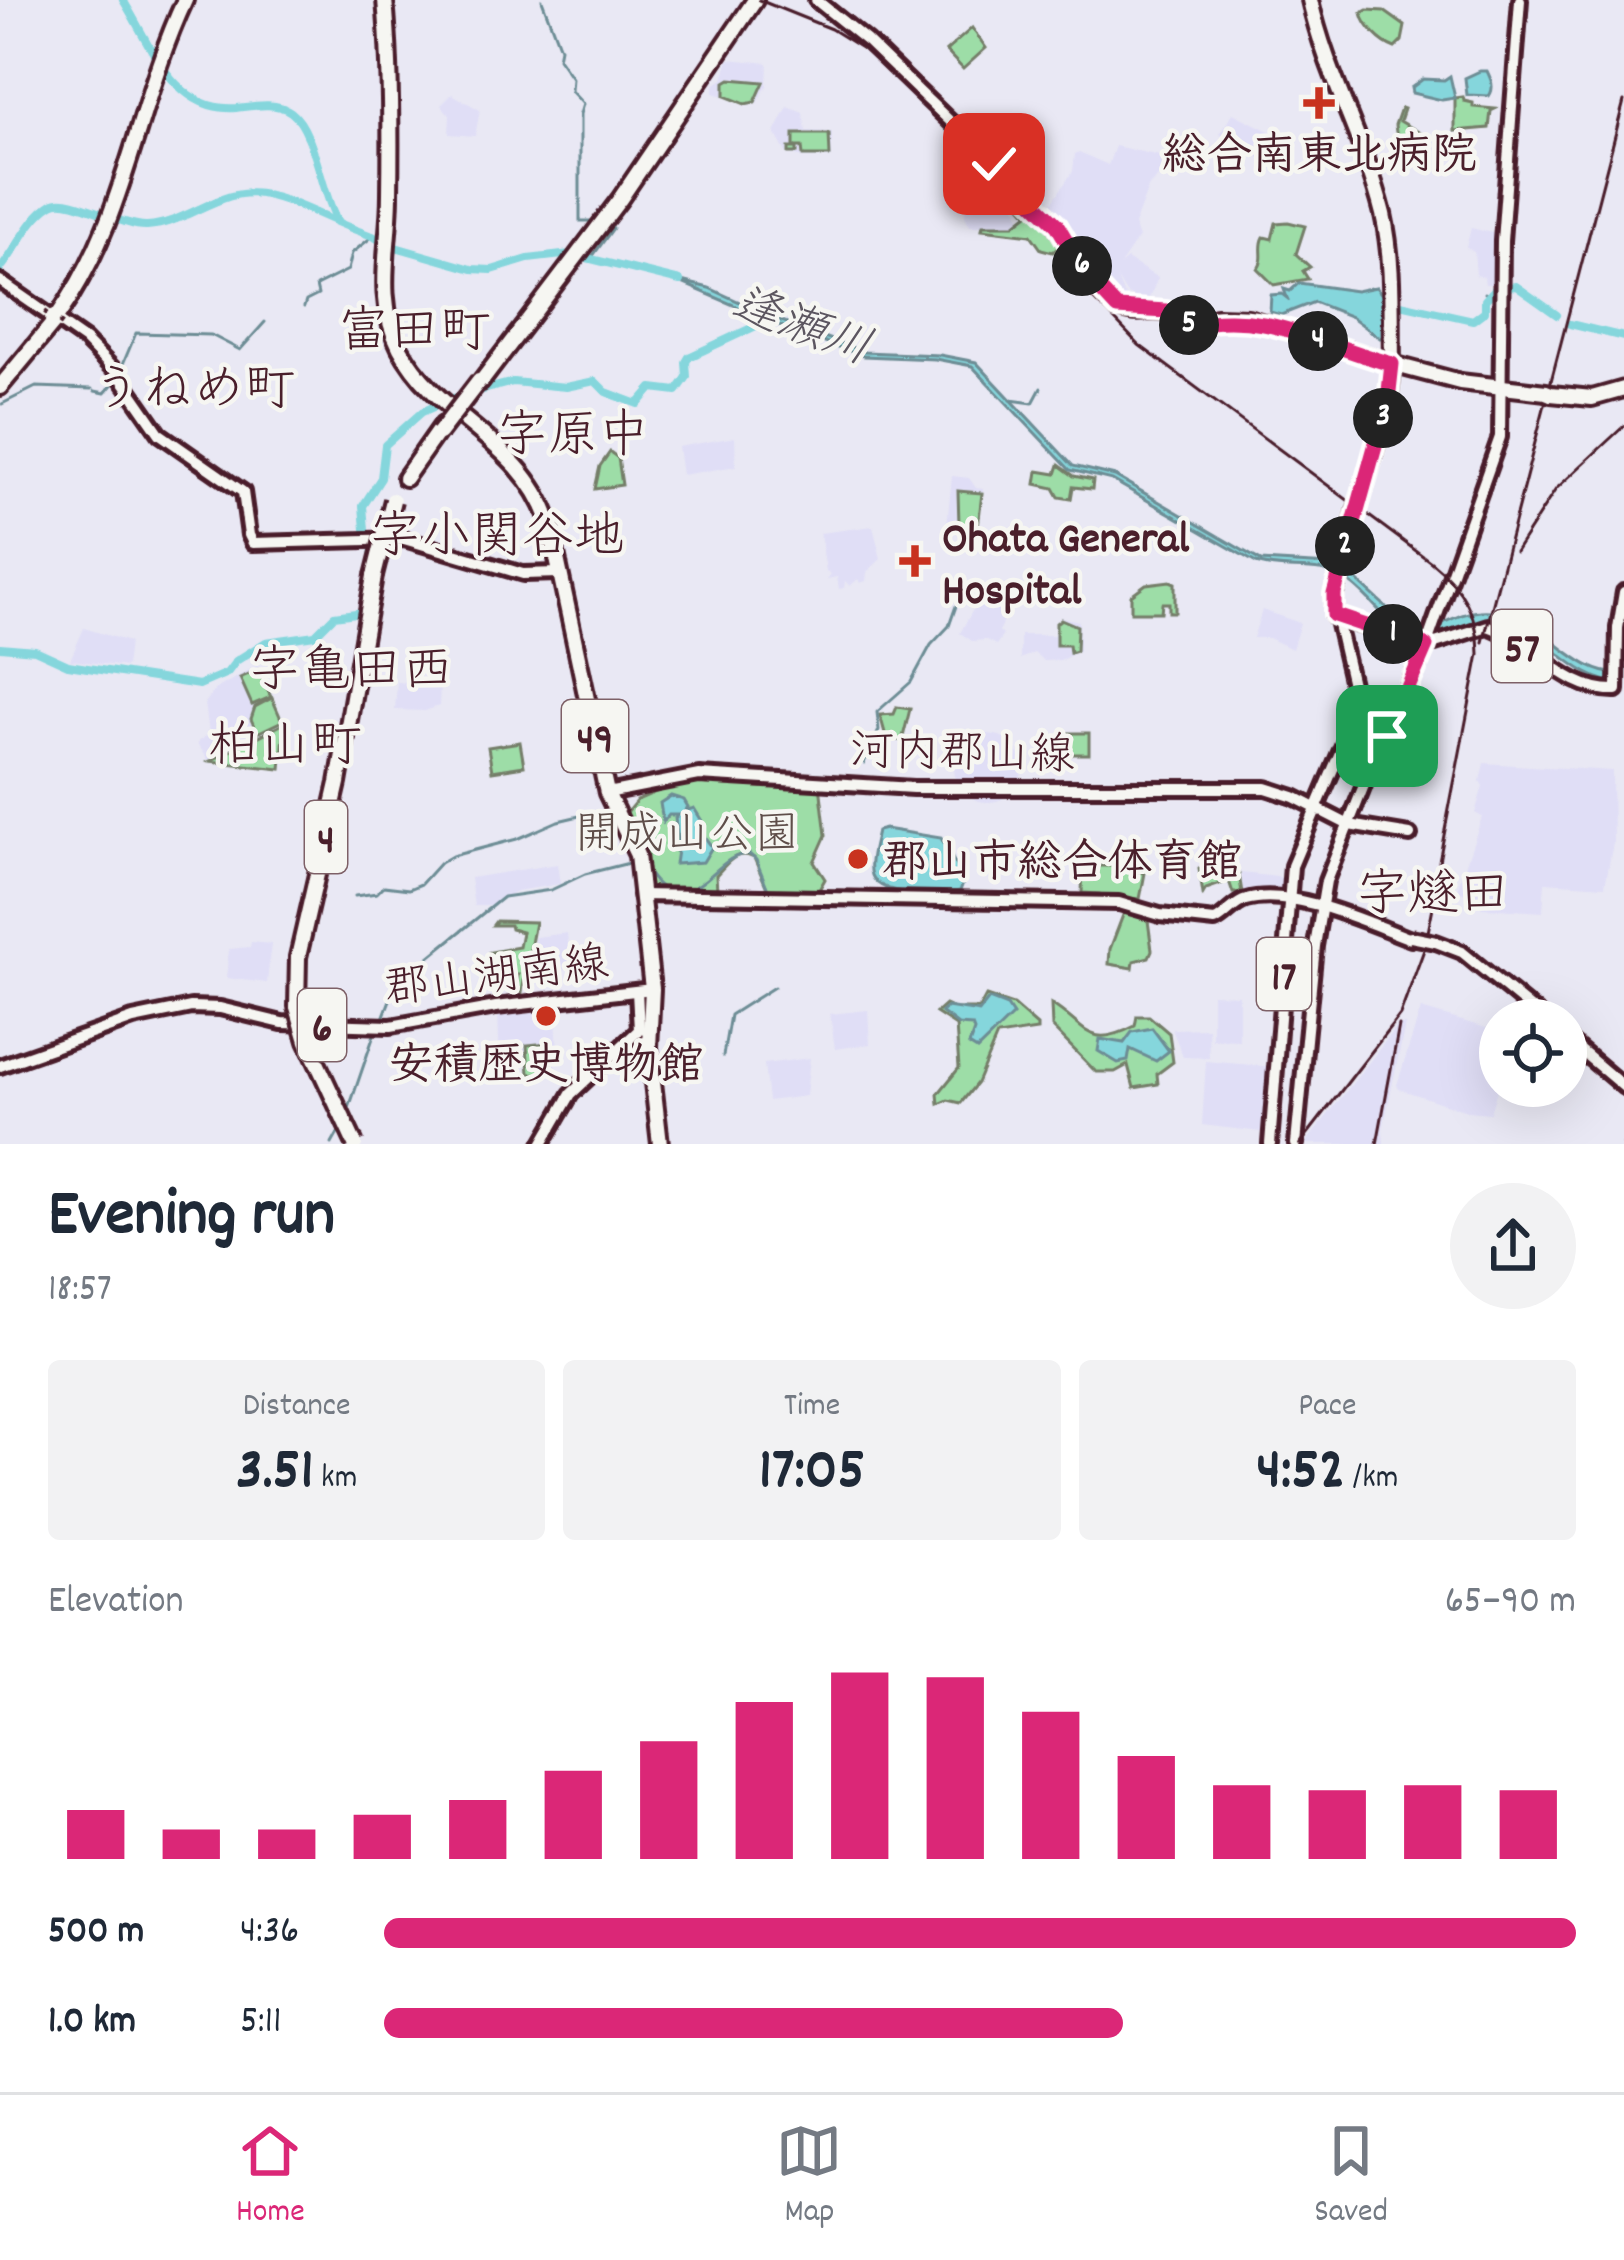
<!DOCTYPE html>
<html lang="en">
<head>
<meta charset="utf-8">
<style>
	body { margin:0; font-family:Dekko,"Klee One",sans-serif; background:#f2f2f3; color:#1f2937; height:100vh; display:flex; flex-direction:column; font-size:45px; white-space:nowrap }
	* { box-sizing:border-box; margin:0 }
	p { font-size:39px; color:#747a83 }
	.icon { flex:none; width:66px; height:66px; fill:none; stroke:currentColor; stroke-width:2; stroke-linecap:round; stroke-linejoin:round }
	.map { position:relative; height:1144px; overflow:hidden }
	.panel { display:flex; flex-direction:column; background:#fff; flex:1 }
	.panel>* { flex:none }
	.tools { position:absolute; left:1479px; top:999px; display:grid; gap:24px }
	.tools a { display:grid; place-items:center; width:108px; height:108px; border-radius:50%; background:#fff; box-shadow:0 12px 48px #0002; font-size:60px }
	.pin { position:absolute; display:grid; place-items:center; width:102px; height:102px; color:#fff; margin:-51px; border-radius:24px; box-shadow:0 6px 18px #0006 }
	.km { position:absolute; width:60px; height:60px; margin:-30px; border-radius:50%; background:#222; color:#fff; font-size:33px; line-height:60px; text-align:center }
	.round { display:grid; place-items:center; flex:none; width:126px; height:126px; border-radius:63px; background:#f2f2f3 }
	.overview { display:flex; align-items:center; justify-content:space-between; height:204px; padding:0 48px }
	h1 { font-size:66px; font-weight:700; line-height:90px }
	.metrics { display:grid; grid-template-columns:repeat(3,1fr); gap:18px; height:204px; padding:12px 48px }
	.metrics div { display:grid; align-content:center; border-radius:12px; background:#f2f2f3; text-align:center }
	.metrics b { font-size:60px; font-weight:700 }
	.metrics small { font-size:33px; font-weight:400 }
	.metrics p { font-size:33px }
	.chart { height:336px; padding:24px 48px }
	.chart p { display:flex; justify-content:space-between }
	.chart svg { width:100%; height:216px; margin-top:12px; stroke:#db2777; stroke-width:6 }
	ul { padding:0 48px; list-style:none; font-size:39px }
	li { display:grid; grid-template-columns:192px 144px 1fr; align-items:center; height:90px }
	li i { height:30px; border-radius:15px; background:#db2777 }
	.dock { display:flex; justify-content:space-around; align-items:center; height:168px; border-top:3px solid #e0e1e3; background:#fff; font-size:33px; color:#747a83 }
	.dock a { display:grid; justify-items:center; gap:6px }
	.dock .selected { color:#db2777 }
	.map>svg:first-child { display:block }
</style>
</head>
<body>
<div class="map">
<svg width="1624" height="1144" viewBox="0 0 1624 1144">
	<rect width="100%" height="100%" fill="#e9e8f4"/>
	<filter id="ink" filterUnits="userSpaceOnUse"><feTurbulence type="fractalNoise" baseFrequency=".00833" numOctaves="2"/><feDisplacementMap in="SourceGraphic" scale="24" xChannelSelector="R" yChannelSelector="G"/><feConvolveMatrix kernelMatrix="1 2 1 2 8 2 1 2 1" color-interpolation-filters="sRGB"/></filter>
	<g filter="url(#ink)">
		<g fill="#e0def6">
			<path d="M729,59L768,63L767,86L757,103L745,106L740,101L714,93V85L723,79Z"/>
			<path d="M452,94L480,110L475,136L449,134L450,115L441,105Z"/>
			<path d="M788,107L803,113L806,131L832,132V158H802L786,153L775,133Z"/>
			<path d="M1233,113L1283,138L1269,163L1220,134Z"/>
			<path d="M1115,146L1160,156L1164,171L1149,186L1134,225L1139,237L1120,265L1127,259L1158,278L1146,305L1126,293L1117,278L1123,293L1130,300L1124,309L1091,276L1049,207L1073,171L1075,154L1079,152L1108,165Z"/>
			<path d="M965,189L1000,190L1012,197L1020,218L1015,226H970L965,216Z"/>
			<path d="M1471,228L1500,235L1499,284H1485L1484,277L1476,275L1474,252L1466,247Z"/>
			<path d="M735,437L736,466L682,475L678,447Z"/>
			<path d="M952,476L969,478L976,488L983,489L979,529L947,525Z"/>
			<path d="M873,526L881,559L867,572L866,581L860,583L858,579L850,586L845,581L844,588L839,589L837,577L827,579L831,574L826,571L820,533Z"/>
			<path d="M980,597L990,598L1007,609L999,631L1003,635L996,645L986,640L972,641L960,633Z"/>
			<path d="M1262,610L1300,623L1292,649L1269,638H1253Z"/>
			<path d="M1061,617L1079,621V651L1061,660L1044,661L1034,653L1020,659V635H1054L1055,623Z"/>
			<path d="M84,628L129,642L126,667L70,660Z"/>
			<path d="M258,665L284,722L208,760L197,743L209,733L205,703L216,689Z"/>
			<path d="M397,682L440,685L439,706L425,711L395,710Z"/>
			<circle cx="988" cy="768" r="34"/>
			<path d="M1484,763L1612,771L1613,843L1605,886L1545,882L1543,912L1482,908L1475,894L1456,892L1482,817L1475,813L1483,786L1480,781Z"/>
			<path d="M557,864L560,884L516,891L489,906H474L470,878Z"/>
			<path d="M1241,873L1287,878L1286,898H1244Z"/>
			<path d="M567,933L571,968L559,969L560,977L551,978L549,969L531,967L535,937Z"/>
			<path d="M251,942L271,944L267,983L226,978L229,949L250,947Z"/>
			<path d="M1212,994L1239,995V1040L1212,1039Z"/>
			<path d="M555,1001L558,1051L555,1052V1075L529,1078L527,1060H520L519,1043L499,1044L498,1010Z"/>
			<path d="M1421,1009L1500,1032V1080L1490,1113L1467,1111L1399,1089L1397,1085Z"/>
			<path d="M868,1010L870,1044L835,1049L830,1014Z"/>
			<path d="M1398,1025H1405L1383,1129L1384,1144H1305Z"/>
			<path d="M1208,1028L1209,1058L1183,1057L1172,1029Z"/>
			<path d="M810,1058L806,1096L768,1101L764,1064Z"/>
			<path d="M1206,1061L1275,1067L1269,1133L1202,1125Z"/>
		</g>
		<g fill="#9ddda7" stroke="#747e69" stroke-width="3">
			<path d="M1367,10L1384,11L1405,26L1402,41L1395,48C1381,43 1365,27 1362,13Z"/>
			<path d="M972,28L986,48L963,69L946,51Z"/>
			<path d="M730,79L764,82L755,102L745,104L725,96V82Z"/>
			<path d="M1463,97L1464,101L1473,103V107L1495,109L1491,111L1489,128L1455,131V98Z"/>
			<path d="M1401,108L1404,109L1400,121L1422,134L1419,154H1399L1395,125Z"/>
			<path d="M794,134H829L830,156H803L802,147H797V153H789V148H794Z"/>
			<path d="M1012,195L1038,215L1059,247L1053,252L1041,249L1031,235L982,229L983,225H1014L1028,214Z"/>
			<path d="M1288,222L1305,226L1296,254L1310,267L1303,271L1308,279L1274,285L1258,269C1266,257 1258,248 1264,237L1272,239L1276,223Z"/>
			<path d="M610,452L618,458L622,485L595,489L600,466Z"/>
			<path d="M1059,465L1074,476L1093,480L1092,489L1073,487L1071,499L1059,497L1054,488L1036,484L1038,471L1056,474Z"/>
			<path d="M958,491L982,493L978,527L959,525Z"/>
			<path d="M1170,581L1175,583V612H1169V603H1162L1161,612H1131V595L1146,584Z"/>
			<path d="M1061,619L1077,626L1076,651L1070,653L1069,645H1056V623Z"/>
			<path d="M258,670L271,697L252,705L240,678Z"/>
			<path d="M272,698L282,721L257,733L251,719L255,707Z"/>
			<path d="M897,707L910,709L902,741L886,737L880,715L894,714Z"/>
			<path d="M285,723L281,769L210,761Z"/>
			<rect x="1062" y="733" width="27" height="21"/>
			<path d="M520,742L524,766L492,771L488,747Z"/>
			<path d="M688,778L820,785L826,835L814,862L825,879L816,895H770L754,858C736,848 727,864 716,875L717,890H711V895L651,889L649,882H642L622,818L637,800Z"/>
			<path d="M1083,866H1135V871L1145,873L1140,899L1129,898L1127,903L1100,901L1099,894L1082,893Z"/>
			<path d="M1199,869L1239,874L1242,893H1233L1229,881L1206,889L1203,894Z"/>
			<path d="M1125,910L1147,913L1152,950L1149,957L1134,961L1133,968L1109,964L1110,949Z"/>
			<path d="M496,921L535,922L522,992L516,989L518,975L501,978L493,966L499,957L491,952L519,947L522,932L511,929L510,925H493Z"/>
			<path d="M986,996L1013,1005L1037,1026V1030L997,1036L977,1083L961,1103L948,1100L939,1104L938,1094L959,1068L956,1026L936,1013L945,1005L954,1009H979Z"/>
			<path d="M1051,1004C1086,1025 1087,1051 1135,1026L1137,1016H1149L1169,1033L1173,1062L1157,1074L1158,1084L1134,1088L1128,1065L1115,1072H1096L1052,1027Z"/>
			<path d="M549,1043L552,1072L529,1074L527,1045Z"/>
		</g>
		<g fill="#85d6dc" stroke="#6d8d95" stroke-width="3">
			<path d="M1480,71H1487C1491,79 1495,88 1489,96L1467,95L1465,78Z"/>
			<path d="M1450,76L1455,98L1442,100L1412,93L1411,88L1423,79L1444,80Z"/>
			<path d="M673,279L709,288L779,320L864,352L940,355L976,362L1073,466L1115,476L1261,561L1330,565L1349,573L1396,616L1426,630C1444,624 1461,612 1480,611C1540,606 1568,677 1624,674V684C1571,680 1552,635 1504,622C1469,613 1453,640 1425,638C1389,634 1373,596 1345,579C1318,562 1285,573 1256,563L1112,480L1070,470L972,366L935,359L863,356L776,324L749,326L765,321L764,318Z"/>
			<path d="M1299,283L1356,291L1376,287L1387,301L1388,334L1380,338L1352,317L1314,302L1281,315L1270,312L1271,295L1282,294L1287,298L1284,289L1290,291Z"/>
			<path d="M671,796L684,800L688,807L685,811L694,808L702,821L701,832L712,847L703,862L675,864L678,843L675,818L678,815H669L663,822L660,803Z"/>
			<path d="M885,829L941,838L964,880L960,891C940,895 874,899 871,871C869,859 875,843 877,831Z"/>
			<path d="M989,999L1007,1006L1013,1015L977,1050L969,1045L974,1031L972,1026L958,1025L941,1012L947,1007L979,1012Z"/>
			<path d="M1152,1028L1169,1051L1156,1061L1130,1049L1128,1061L1118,1063L1098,1051L1100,1039L1124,1043L1132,1032Z"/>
		</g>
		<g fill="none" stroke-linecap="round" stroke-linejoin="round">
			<g stroke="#6d8d95" stroke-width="3">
				<path d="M542,0L560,48L558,58L572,78L571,91L583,104L580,114V221H598"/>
				<path d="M592,257L613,228L607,224"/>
				<path d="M1485,293L1489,295"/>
				<path d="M304,307L306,301L318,295L316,286L348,270L352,253L373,236"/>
				<path d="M120,371L136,333L211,335L240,350L265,322"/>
				<path d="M95,391L105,393L116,380"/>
				<path d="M1011,400L1033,403L1041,388"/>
				<path d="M2,404L36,387L92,389"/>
				<path d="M864,763L879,730L877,712L911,682L931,645L949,626L956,606L969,598"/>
				<path d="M642,866C649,872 652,882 661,887C700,909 717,852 749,854L756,860L769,892"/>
				<path d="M355,896L377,893L384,886L409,889L421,884L440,863L452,856L517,839L558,821L592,813"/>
				<path d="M382,1021L396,984L503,897L551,890L585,874L633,862"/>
				<path d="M723,1056L730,1015L774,987"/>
				<path d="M347,1114L375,1032"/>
				<path d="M332,1144L341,1128"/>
				<path d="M1623,1144H1624"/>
			</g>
			<g stroke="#85d6dc" stroke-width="8">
				<path d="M123,0C151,45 174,113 236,108C253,106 276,101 291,112C315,130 321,193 338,222"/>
				<path d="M0,269C17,250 29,218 52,204C70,193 120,227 147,226C187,224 221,187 261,194C299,201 336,225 373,236L385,244L472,269L492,270L528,259L571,254L680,281"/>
				<path d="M1396,303L1473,320L1485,311V300L1495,289L1516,286L1557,315"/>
				<path d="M1570,324L1624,337"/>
				<path d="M372,561L373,547L366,541L363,506L381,478L385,445L422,412L453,398L513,382L566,387L595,381L606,392L638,404L652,388L677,391L687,377L686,362L689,357L758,325"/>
				<path d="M0,647L35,650L68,665L199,685L227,673L236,661L266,642L315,635L334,616L363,612L364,605"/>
			</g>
			<defs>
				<g id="major">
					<path d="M816,0L867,41L1050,218C1074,243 1085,292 1118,308C1143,321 1161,300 1188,326"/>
					<path d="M0,281L85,340L119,375L160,434L243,492L249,535L253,543L404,539L523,574L559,573"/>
					<path d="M1188,326L1216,316L1248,317L1392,364"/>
					<path d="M1358,506L1388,409L1394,365"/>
					<path d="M1334,617L1426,646L1488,626C1533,642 1565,692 1617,690L1618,628L1624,592"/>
					<path d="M607,793L699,775L913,788H1266L1294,797L1349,825L1410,835"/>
					<path d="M640,895L1119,903L1160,915L1215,921C1226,916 1234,903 1246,900C1292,887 1368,923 1411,939"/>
					<path d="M1436,942L1462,952L1545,1020"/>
					<path d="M1566,1038L1624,1087"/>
					<path d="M0,1066L133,1019L191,1007L220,1008L282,1023L391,1026L496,1007L652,989"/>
					<path d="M542,1144L571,1094L639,1030L637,991"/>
					<path d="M1270,1144L1292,866L1358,710L1333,603L1356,509"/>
					<path d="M1296,1144L1315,946L1326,881L1376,755L1426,646L1500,437L1502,241L1520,0"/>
				</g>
				<g id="highway">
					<path d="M385,0C391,64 391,130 390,194C390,247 374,299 400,348C437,418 523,442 549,521L607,793L637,855L652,989L649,1047L660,1144"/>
					<path d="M1310,0C1326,74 1365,141 1383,214C1394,262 1391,315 1392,364L1460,382L1546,392"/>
					<path d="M57,317C128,216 135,107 185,0"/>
					<path d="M481,382L620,199L755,0"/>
					<path d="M0,387L54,322"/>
					<path d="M1551,394L1592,398L1624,389"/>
					<path d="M405,478L443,424"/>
					<path d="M297,1007L298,957L338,783L374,576"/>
				</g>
			</defs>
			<use href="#major" stroke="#4a1f2b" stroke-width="20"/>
			<use href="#highway" stroke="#4a1f2b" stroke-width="22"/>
			<use href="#major" stroke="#f6f6f2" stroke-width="10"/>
			<use href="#highway" stroke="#f6f6f2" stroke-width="14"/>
			<g stroke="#4a1f2b" stroke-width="3">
				<path d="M759,0L831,29L863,49L1041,215L1059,240L1086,290L1139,345L1431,562C1460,585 1479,616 1479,654L1434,887"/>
				<path d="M1515,552L1556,489L1624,426"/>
				<path d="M1483,642L1624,101"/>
				<path d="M1300,1144L1400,1015L1425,947L1440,872"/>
				<path d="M1377,1144L1399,1026"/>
			</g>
			<defs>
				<g id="major-bridge">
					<path d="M1356,509L1357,505"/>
					<path d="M1411,937L1436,942"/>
				</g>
				<g id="highway-bridge">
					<path d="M52,320L55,316"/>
					<path d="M1546,392L1551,394"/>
					<path d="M439,433L479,381"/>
					<path d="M374,576L393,500"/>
					<path d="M297,1007L307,1041L355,1144"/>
				</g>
			</defs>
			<use href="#major-bridge" stroke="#4a1f2b" stroke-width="20" stroke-linecap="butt"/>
			<use href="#highway-bridge" stroke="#4a1f2b" stroke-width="22" stroke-linecap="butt"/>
			<use href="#major-bridge" stroke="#f6f6f2" stroke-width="10"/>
			<use href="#highway-bridge" stroke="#f6f6f2" stroke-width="14"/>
		</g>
	</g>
	<g fill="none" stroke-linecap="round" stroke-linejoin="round" filter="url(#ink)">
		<defs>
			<path id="route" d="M994,164L1057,225L1088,277L1117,308L1166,311L1188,326C1264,307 1320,345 1392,364L1388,400L1334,594V615L1426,646L1387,736"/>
		</defs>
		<use href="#route" stroke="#fff" stroke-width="24"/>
		<use href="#route" stroke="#db2777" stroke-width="15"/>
	</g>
	<g fill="#c8321e" stroke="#f6f6f2" stroke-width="4.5">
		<path d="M1313 85h12v12h12v12h-12v12h-12v-12h-12v-12h12z"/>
		<path d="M909 543h12v12h12v12h-12v12h-12v-12h-12v-12h12z"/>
		<circle cx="858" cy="859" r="12"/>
		<circle cx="546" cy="1016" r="12"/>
	</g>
	<g text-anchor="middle" stroke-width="9" stroke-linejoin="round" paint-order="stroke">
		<g fill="#f6f6f2" stroke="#7e6067" stroke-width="3">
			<rect x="1492" y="610" width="60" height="72" rx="9"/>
			<rect x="562" y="700" width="66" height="72" rx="9"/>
			<rect x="305" y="801" width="42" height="72" rx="9"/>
			<rect x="1257" y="938" width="54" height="72" rx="9"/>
			<rect x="298" y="989" width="48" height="72" rx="9"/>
		</g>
		<g font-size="42" font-weight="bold" fill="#4a1f2b">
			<text x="1522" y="661">57</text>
			<text x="595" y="751">49</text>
			<text x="326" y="852">4</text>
			<text x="1284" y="989">17</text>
			<text x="322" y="1040">6</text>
		</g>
		<g font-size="45" font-weight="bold" fill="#4a1f2b" stroke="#f6f6f2">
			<text x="1319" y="168">総合南東北病院</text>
			<text x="942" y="551" text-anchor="start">Ohata General<tspan x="942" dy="52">Hospital</tspan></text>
			<text x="882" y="875" text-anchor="start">郡山市総合体育館</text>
			<text x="546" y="1078">安積歴史博物館</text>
		</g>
		<g font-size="45" fill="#4a1f2b" stroke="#f6f6f2">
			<text transform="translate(962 750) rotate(1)" y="16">河内郡山線</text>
			<text transform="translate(496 973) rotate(-7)" y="16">郡山湖南線</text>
		</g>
		<g font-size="45" fill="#5f4e4a" stroke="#f6f6f2">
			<text x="687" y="847">開成山公園</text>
		</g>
		<g font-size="48" font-style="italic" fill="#5c5660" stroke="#f6f6f2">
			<text transform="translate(803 323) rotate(20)" y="17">逢瀬川</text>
		</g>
		<g font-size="51" fill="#4a1f2b" stroke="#f6f6f2">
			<text x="414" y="346">富田町</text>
			<text x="193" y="404">うねめ町</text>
			<text x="573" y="450">字原中</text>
			<text x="497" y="551">字小関谷地</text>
			<text x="351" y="685">字亀田西</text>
			<text x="285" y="760">柏山町</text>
			<text x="1433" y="909">字燧田</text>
		</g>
	</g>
</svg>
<div class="tools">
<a><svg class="icon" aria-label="locate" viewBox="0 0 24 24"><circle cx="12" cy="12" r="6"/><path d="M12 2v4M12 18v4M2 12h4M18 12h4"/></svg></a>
</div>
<div class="pin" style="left:1387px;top:736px;background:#1e9e55"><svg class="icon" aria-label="arrive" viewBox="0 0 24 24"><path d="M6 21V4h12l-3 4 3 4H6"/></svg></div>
<div class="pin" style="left:994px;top:164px;background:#d93025"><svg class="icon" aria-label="check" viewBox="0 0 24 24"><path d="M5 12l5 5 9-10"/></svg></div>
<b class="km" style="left:1393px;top:634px">1</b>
<b class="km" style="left:1345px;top:546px">2</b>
<b class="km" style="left:1383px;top:418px">3</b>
<b class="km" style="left:1318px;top:341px">4</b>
<b class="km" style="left:1189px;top:325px">5</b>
<b class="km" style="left:1082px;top:266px">6</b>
</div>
<section class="panel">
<div class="overview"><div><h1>Evening run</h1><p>18:57</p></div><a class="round"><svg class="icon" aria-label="share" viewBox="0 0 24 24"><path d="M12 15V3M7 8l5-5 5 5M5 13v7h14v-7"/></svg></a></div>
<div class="metrics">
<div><p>Distance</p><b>3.51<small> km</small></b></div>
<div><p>Time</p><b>17:05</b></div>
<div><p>Pace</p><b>4:52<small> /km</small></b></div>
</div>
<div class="chart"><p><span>Elevation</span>65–90 m</p>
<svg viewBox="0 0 160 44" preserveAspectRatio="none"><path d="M5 44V34M15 44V38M25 44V38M35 44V35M45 44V32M55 44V26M65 44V20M75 44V12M85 44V6M95 44V7M105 44V14M115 44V23M125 44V29M135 44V30M145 44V29M155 44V30"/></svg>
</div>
<ul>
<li><b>500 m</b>4:36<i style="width:100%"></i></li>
<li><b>1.0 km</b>5:11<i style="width:62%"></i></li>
</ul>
</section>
<nav class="dock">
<a class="selected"><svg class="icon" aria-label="home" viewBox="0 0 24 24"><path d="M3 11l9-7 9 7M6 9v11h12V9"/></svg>Home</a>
<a><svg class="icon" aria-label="map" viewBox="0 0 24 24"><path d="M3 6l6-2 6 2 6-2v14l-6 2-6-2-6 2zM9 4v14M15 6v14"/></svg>Map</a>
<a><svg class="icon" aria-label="saved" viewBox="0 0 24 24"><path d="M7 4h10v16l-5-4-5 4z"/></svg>Saved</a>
</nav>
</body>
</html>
